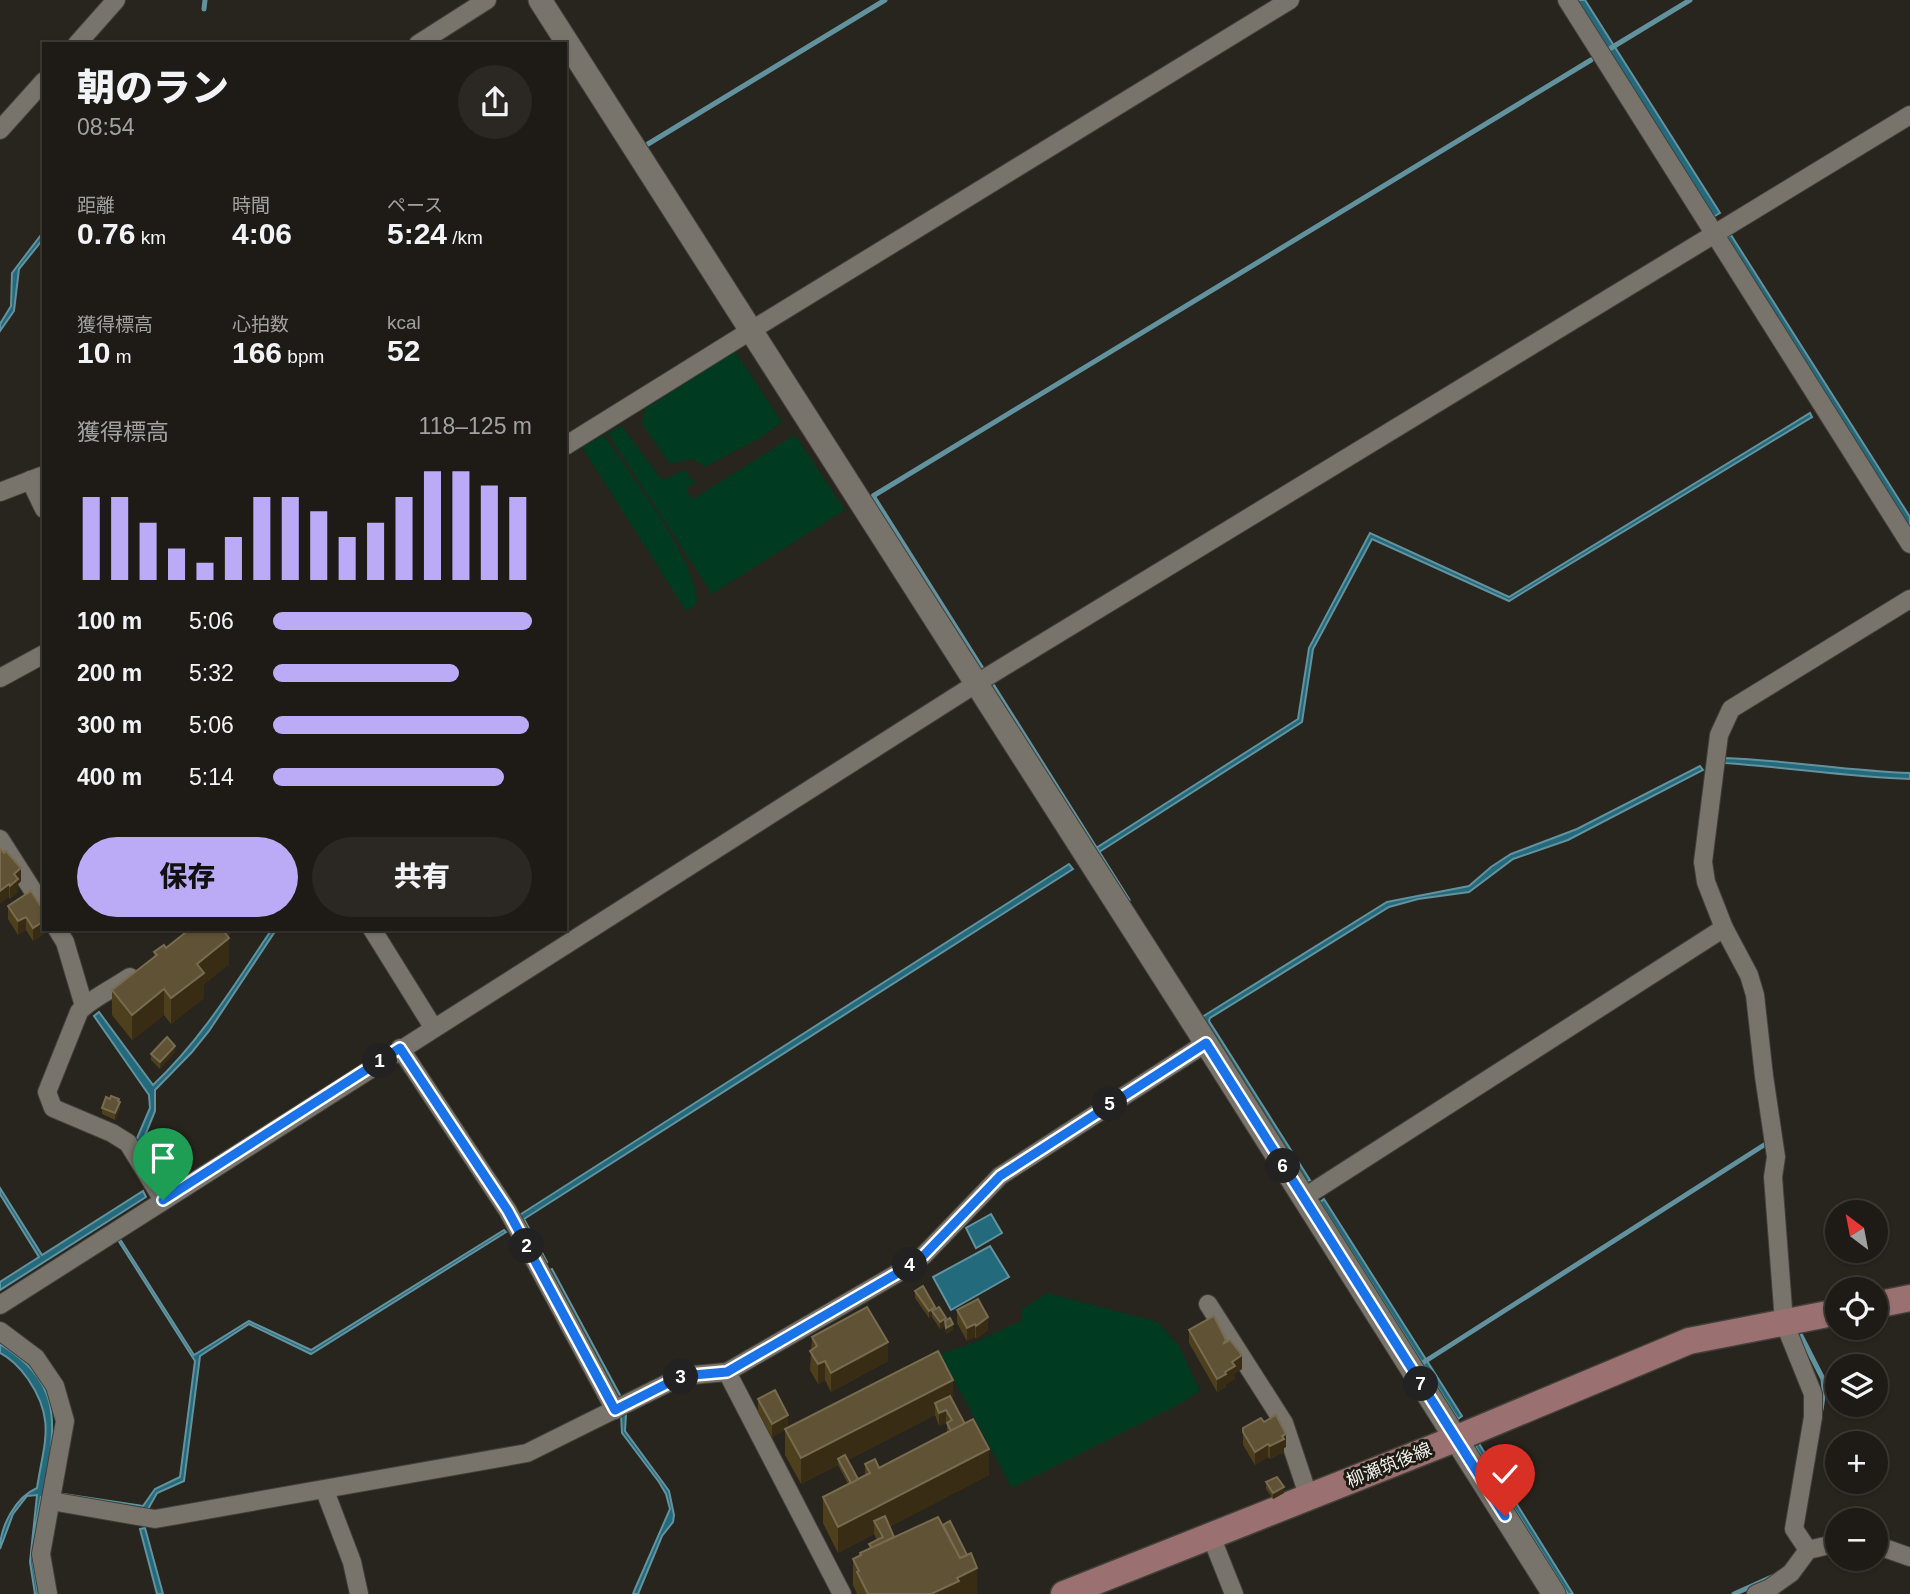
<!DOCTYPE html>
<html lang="ja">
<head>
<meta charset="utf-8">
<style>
	body { margin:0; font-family:Helvetica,"Noto Sans JP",sans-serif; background:#2b2823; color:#f1f3f6; height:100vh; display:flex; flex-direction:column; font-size:26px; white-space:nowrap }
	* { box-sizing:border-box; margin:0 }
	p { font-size:23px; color:#a1a1a1 }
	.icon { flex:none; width:38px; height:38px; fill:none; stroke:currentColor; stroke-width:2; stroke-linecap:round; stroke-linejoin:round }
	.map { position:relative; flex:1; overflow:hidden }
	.panel { position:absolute; left:42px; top:42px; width:525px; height:889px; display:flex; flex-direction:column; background:#1e1b16; border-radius:0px; box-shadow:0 2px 5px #0004,0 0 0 2px #3c3935 }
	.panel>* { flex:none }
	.needle { width:46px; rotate:328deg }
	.buttons { position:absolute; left:1825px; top:1200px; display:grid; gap:14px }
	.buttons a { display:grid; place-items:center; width:63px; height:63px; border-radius:50%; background:#1e1b16; box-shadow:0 2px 5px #0004,0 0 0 2px #3c3935; font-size:35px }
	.pin { position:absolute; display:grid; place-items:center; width:60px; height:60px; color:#fff; margin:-72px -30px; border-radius:50% 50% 50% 0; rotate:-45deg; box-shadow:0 0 7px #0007 }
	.pin .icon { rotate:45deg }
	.km { position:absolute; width:35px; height:35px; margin:-18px; border-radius:50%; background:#222; color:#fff; font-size:19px; line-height:35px; text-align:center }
	.round { display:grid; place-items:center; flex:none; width:74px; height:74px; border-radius:37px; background:#2b2823 }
	.summary { display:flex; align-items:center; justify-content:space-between; height:119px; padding:0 35px }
	h1 { font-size:38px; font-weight:800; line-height:52px }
	.metrics { display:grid; grid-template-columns:repeat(3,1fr); gap:10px; height:119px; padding:7px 35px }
	.metrics div { display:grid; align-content:center }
	.metrics b { font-size:30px; font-weight:800 }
	.metrics small { font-size:19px; font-weight:400 }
	.metrics p { font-size:19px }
	.chart { height:196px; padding:14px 35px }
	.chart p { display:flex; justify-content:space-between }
	.chart svg { width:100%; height:126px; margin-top:7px; stroke:#bbaaf6; stroke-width:6 }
	.cta { display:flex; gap:14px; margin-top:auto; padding:14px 35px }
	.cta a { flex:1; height:80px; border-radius:42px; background:#bbaaf6; color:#111; font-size:28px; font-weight:800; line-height:80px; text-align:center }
	.cta a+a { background:#2b2823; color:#f1f3f6 }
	ul { padding:0 35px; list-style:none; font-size:23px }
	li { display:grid; grid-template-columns:112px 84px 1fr; align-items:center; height:52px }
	li i { height:18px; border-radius:9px; background:#bbaaf6 }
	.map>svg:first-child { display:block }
</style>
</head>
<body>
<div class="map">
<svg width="1910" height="1594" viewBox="0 0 1910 1594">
	<rect width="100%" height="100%" fill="#28241e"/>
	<g fill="#003a20">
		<path d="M735,351L782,422L762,437L705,467L693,459L670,464L642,424L645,409Z"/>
		<path d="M621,425L662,480L685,470L695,483L686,489L693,499L795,435L845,510L712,594L608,434Z"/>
		<path d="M604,435C628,472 699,563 697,604L686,611L582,447Z"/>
		<path d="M1047,1293L1158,1322L1179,1346L1200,1391L1178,1405L1012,1488L940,1354L971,1344L1021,1321V1310Z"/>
	</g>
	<g fill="#246a7d" stroke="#62929e" stroke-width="2">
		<path d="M1577,0H1585L1720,213L1713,217Z"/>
		<path d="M44,231V238L19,269L14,311L0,331V324L11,306L12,273Z"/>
		<path d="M1731,235L1910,517V529L1727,238Z"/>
		<path d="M1810,413L1812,417L1509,601L1372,539L1313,649L1302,722L1096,854L1093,850L1298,719L1309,648L1370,533L1509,597Z"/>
		<path d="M1724,758C1786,760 1848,771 1910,773V779C1847,777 1786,767 1724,763Z"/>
		<path d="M1700,766L1703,770L1568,840L1513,859L1469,892L1418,899L1389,907L1210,1018L1209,1021L1310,1180L1306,1182L1202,1017L1387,902L1469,886L1491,867L1511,854L1577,829Z"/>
		<path d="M1069,864L1073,869L524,1219L547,1262L543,1264L518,1216Z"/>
		<path d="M272,929H280L274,933L209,1031L192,1052L155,1090V1111L142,1143L166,1183L161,1186L135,1143L150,1108L149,1095L94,1016L99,1012L153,1085C201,1040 235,984 272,929Z"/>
		<path d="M0,1188L42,1255L143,1191L146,1197L0,1290V1282L39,1257L0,1194Z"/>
		<path d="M1324,1199L1462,1416L1458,1419L1320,1202Z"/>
		<path d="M991,1214L1002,1233L976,1248L966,1228Z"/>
		<path d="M504,1230L506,1232L311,1354L249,1324L200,1356L184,1481L157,1493L147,1511L63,1498V1494L143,1506L155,1489L180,1477L195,1361L116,1237L118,1236L194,1355L249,1321L311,1350Z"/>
		<path d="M990,1246L1009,1277L951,1310L933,1277Z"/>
		<path d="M552,1269L621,1397L618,1399L547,1271Z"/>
		<path d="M0,1344C65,1383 54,1425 46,1489L44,1496L41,1497L35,1529L33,1562L38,1594H35L30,1562L37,1495L27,1496L13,1514L0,1549C0,1526 16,1497 37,1488C44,1442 56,1420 28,1379C20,1368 12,1359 0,1353Z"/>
		<path d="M626,1414L625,1431L669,1491L674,1515L673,1522L662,1536L638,1594H633L635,1589L670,1509L666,1494L659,1482L622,1433L621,1415Z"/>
		<path d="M1478,1442L1573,1594H1568L1474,1444Z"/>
		<path d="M145,1528L163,1594H157L140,1529Z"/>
	</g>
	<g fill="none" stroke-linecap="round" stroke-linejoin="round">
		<g stroke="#62929e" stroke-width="5">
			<path d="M204,9L205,0"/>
			<path d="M1611,48L1690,0"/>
			<path d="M648,144L885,0"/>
			<path d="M1128,900L873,496L1591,60"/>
			<path d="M1799,1332L1823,1379L1824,1390L1821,1410"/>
			<path d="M1424,1362L1764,1145"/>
			<path d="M1734,1594L1774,1576"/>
		</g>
		<defs>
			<g id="minor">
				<path d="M1567,0L1910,544"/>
				<path d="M77,44L116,0"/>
				<path d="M418,44L487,0"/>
				<path d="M0,130L44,81"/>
				<path d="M565,446L742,336L1290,0"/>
				<path d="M30,480L44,509"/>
				<path d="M0,492L44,475"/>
				<path d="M0,678L44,654"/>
				<path d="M0,839L44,908"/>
				<path d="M1724,928L1749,975L1755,995L1764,1076L1776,1157L1773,1177L1784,1322L1813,1394V1417L1794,1529L1808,1550"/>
				<path d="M57,929L65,942L84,1006"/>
				<path d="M372,929L433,1027"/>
				<path d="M130,977C117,986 86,1002 79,1012L47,1092L53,1108L112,1133L128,1143L163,1200"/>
				<path d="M400,1048L508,1211L615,1410"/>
				<path d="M1303,1198L1724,928L1706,882L1703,862L1719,735L1731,709L1910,599"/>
				<path d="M1208,1304L1284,1423L1309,1498"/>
				<path d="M0,1305L977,683L1910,115"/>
				<path d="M0,1331L36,1358L55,1386L65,1421L41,1554L48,1594"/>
				<path d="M727,1372L842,1594"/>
				<path d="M325,1491L352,1562L359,1594"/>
				<path d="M51,1501L155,1519L527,1453L682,1376L727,1372L903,1270L924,1255L1000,1176L1206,1043"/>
				<path d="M1211,1536L1234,1594"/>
				<path d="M1876,1545L1910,1557"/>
				<path d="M1756,1594L1770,1588L1791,1573L1808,1550L1838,1543"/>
			</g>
			<path id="tertiary" d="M540,0L1206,1043L1554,1594"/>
			<g id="secondary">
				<path d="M1876,1305L1910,1298"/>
				<path d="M1064,1594L1455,1439L1689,1341L1838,1312"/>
			</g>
		</defs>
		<use href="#minor" stroke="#42403a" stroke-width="20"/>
		<use href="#tertiary" stroke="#42403a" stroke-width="25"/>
		<use href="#secondary" stroke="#42403a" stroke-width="29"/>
		<use href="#minor" stroke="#78746c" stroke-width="18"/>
		<use href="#tertiary" stroke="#78746c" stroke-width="23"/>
		<use href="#secondary" stroke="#9b7071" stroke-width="26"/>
	</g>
	<g fill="#4e3f1d" fill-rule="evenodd">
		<path d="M0,848L21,881L18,884V892L10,899L9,897Z"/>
		<path d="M8,906L48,929V931L33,941L26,930L18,935L8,919Z"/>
		<path d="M190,929H236L228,936L229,964L204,984V998L171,1024L164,1015L132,1040L112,1015V990L154,957V952L166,948Z"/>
		<path d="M175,1052L160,1069L151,1060V1054Z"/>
		<path d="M119,1102L120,1109L115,1120L102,1114V1108Z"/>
		<path d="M915,1291L946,1320L953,1330L946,1334L945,1326L940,1329L932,1317V1315L929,1318L915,1298Z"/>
		<path d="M957,1310L988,1330L976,1339L975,1337L967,1341L957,1323Z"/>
		<path d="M1189,1330L1226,1342L1242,1369L1235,1373V1379L1226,1384V1387L1217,1392L1189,1343Z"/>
		<path d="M812,1337L888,1361L831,1392L825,1380L818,1384L810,1370Z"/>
		<path d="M758,1399L788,1428L953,1401L989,1475L889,1527L894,1537L977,1594H857L853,1585V1559L869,1549V1544L877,1540L874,1534L838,1553L823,1523V1497L848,1484L838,1465L801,1484L785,1455V1430L772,1437L758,1412ZM935,1415L939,1426L946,1423L947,1424V1433L879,1468L865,1464V1475L858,1479L848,1460Z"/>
		<path d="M1243,1428L1286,1447L1284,1448V1452L1270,1459L1268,1457L1255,1465L1243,1445Z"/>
		<path d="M1266,1482L1284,1493L1273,1499L1266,1489Z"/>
	</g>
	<g fill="#382c14">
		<path d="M21,868V881L18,884V892L10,899V886L14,874Z"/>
		<path d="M9,884V897L0,904V891Z"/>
		<path d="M26,917V930L18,935V921Z"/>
		<path d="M44,921V929H48V931L33,941V928Z"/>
		<path d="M225,929H236L225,938Z"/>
		<path d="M229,938V964L204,984V998L171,1024V998L197,964Z"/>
		<path d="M164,989V1015L132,1040V1015Z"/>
		<path d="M175,1046V1052L160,1069V1062Z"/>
		<path d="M119,1099V1106L120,1102V1109L115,1120V1113Z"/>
		<path d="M935,1307V1314L932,1311V1315L929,1318V1311Z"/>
		<path d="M988,1317V1330L976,1339V1326Z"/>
		<path d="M946,1318V1325L945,1321V1326L940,1329V1322Z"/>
		<path d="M953,1324V1330L946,1334V1328Z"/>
		<path d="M975,1324V1337L967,1341V1328Z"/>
		<path d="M888,1342V1361L831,1392V1373Z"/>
		<path d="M1242,1355V1369L1235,1373V1379L1226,1384V1387L1217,1392V1379L1225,1372L1232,1362Z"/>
		<path d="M825,1361V1380L818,1384V1364Z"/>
		<path d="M953,1380V1406L946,1410V1423L939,1426V1413L935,1403V1415L841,1464L838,1459V1465L801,1484V1458Z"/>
		<path d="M788,1415V1428L772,1437V1424Z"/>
		<path d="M1286,1434V1447L1284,1448V1452L1270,1459V1446Z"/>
		<path d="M1268,1444V1457L1255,1465V1452Z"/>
		<path d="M989,1449V1475L880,1532L874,1521V1534L838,1553V1527Z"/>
		<path d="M1284,1487V1493L1273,1499V1493Z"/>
		<path d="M977,1568V1594H931L957,1578Z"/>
	</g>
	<g fill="#605234" stroke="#776b50" stroke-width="2">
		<path d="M0,848L4,853L6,851L21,868L14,874L18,879L10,886L9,884L0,891Z"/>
		<path d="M31,891L44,911V921L33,928L26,917L18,921L8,906Z"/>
		<path d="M190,929H222L229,938L197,964L204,973L171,998L164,989L132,1015L112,990L157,955L154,952L164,945L166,948Z"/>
		<path d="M167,1037L175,1046L160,1062L151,1054Z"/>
		<path d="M111,1096L119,1099L118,1101L120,1102L115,1113L102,1108L106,1097L110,1099Z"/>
		<path d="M923,1286L935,1307L929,1311L915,1291Z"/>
		<path d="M978,1299L988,1317L976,1326L975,1324L967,1328L957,1310Z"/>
		<path d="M867,1307L888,1342L831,1373L825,1361L818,1364L810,1351L817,1346L812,1337Z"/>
		<path d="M939,1307L946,1318L940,1322L932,1311Z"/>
		<path d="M1214,1316L1226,1340L1223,1344L1230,1340L1242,1355L1232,1362L1235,1366L1225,1372L1226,1374L1217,1379L1189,1330Z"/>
		<path d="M950,1318L953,1324L946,1328L945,1321Z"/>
		<path d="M938,1351L953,1380L801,1458L785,1429Z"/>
		<path d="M775,1390L788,1415L772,1424L758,1399Z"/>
		<path d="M950,1396L965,1424L951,1431L947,1423L952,1420L946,1410L939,1413L935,1403Z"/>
		<path d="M1276,1415L1286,1434L1282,1436L1284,1439L1270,1446L1268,1444L1255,1452L1243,1432V1428L1261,1418L1264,1422Z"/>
		<path d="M973,1419L989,1449L838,1527L823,1497L870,1473L865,1464L875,1459L879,1468Z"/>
		<path d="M845,1455L858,1479L851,1483L838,1459Z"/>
		<path d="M1277,1477L1284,1487L1273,1493L1266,1482Z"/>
		<path d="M885,1516L894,1537L872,1548L869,1544L883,1537L874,1521Z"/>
		<path d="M938,1517L960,1558L971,1553L977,1568L957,1578L959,1581L931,1594H868L857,1572L859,1571L853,1559L861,1555L860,1553Z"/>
		<path d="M950,1521L967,1555L960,1558L943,1525Z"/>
	</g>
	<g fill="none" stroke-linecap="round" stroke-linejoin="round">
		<defs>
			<path id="route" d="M163,1200L400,1048L508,1211L615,1410L682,1376L727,1372L903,1270L924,1255L1000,1176L1206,1043L1505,1516"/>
		</defs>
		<use href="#route" stroke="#fff" stroke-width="14"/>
		<use href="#route" stroke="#1a73e8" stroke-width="9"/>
	</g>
	<g text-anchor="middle" stroke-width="6" stroke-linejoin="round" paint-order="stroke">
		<g font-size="18" fill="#f2f0eb" stroke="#1e1b15">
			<text transform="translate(1389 1465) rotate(-22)" y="6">柳瀬筑後線</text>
		</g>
	</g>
</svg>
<div class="buttons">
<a><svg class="needle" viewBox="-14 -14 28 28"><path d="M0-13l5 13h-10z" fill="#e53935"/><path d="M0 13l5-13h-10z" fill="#a1a1a1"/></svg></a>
<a><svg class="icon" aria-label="locate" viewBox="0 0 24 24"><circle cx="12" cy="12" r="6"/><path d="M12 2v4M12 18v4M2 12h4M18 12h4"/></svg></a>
<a><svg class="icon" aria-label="layers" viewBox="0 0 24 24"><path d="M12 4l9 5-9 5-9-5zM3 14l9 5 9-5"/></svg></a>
<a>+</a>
<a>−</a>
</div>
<div class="pin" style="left:163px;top:1200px;background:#1e9e55"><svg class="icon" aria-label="arrive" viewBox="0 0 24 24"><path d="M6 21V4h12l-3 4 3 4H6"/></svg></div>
<div class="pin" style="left:1505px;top:1516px;background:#d93025"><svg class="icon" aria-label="check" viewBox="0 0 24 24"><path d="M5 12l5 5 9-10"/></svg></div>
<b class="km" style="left:380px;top:1061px">1</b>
<b class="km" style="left:527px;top:1246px">2</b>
<b class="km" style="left:681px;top:1377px">3</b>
<b class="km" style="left:910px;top:1265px">4</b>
<b class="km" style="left:1110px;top:1104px">5</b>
<b class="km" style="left:1283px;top:1166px">6</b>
<b class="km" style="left:1421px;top:1384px">7</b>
<section class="panel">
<div class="summary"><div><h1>朝のラン</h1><p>08:54</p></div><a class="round"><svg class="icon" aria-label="share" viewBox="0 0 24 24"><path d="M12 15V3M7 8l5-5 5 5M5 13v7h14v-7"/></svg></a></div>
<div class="metrics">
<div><p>距離</p><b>0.76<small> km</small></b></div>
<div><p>時間</p><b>4:06</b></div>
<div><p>ペース</p><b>5:24<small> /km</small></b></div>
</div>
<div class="metrics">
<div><p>獲得標高</p><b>10<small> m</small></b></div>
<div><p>心拍数</p><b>166<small> bpm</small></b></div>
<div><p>kcal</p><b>52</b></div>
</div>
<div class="chart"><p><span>獲得標高</span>118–125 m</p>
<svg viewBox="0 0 160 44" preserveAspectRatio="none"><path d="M5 44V15M15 44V15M25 44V24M35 44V33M45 44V38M55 44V29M65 44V15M75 44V15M85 44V20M95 44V29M105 44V24M115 44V15M125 44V6M135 44V6M145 44V11M155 44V15"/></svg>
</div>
<ul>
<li><b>100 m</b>5:06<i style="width:100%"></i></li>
<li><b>200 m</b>5:32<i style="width:72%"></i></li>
<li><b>300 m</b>5:06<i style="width:99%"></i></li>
<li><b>400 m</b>5:14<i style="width:89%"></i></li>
</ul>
<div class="cta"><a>保存</a><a>共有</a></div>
</section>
</div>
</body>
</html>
